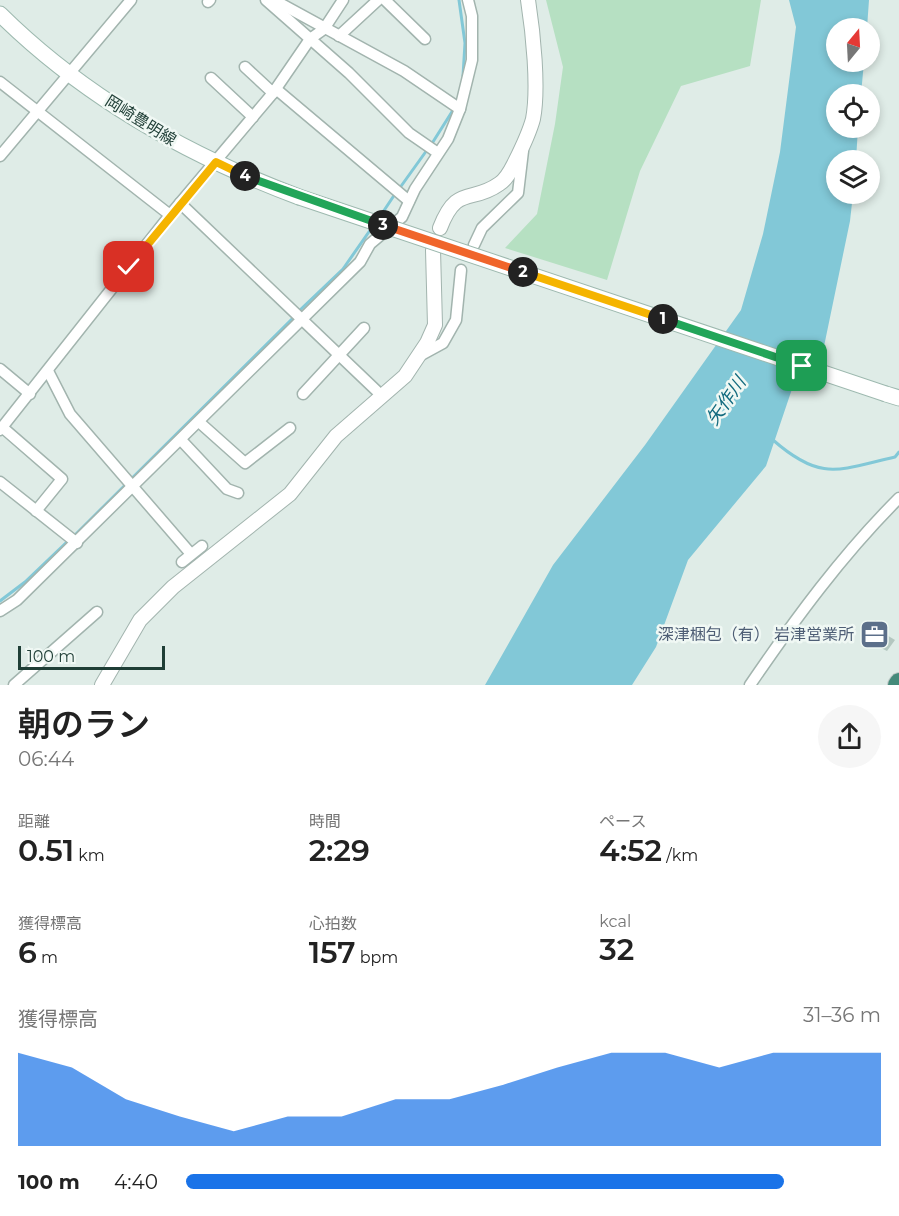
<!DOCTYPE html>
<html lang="ja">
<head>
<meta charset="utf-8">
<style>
	body { margin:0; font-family:Montserrat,"Noto Sans JP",sans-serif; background:#f6f6f6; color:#222; height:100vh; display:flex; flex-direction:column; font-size:22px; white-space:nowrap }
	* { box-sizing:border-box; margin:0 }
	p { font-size:20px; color:#767676 }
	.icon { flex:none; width:33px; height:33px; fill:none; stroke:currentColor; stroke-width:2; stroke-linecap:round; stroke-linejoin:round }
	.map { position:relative; height:685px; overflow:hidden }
	.drawer { display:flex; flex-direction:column; background:#fff; flex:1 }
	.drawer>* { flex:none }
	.needle { width:39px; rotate:18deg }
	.controls { position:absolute; left:826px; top:18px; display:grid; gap:12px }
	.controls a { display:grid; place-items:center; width:54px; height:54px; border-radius:50%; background:#fff; box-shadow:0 3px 9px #0003; font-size:30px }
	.scale { position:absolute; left:18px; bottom:15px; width:147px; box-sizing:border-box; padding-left:6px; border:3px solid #1f3e36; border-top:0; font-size:16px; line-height:21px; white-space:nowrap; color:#1f3e36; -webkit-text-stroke:4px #f0f8f4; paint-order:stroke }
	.pin { position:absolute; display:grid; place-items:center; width:51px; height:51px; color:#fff; margin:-26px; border-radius:12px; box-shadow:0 3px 9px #0006 }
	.km { position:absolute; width:30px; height:30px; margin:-15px; border-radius:50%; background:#222; color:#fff; font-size:16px; line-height:30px; text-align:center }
	.round { display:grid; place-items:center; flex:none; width:63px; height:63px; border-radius:32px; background:#f6f6f6 }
	.headline { display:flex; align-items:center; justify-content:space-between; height:102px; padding:0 18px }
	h1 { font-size:33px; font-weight:600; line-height:45px }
	.stats { display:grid; grid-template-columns:repeat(3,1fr); gap:9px; height:102px; padding:6px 18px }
	.stats div { display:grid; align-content:center }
	.stats b { font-size:30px; font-weight:600 }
	.stats small { font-size:16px; font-weight:400 }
	.stats p { font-size:16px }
	.chart { height:168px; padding:12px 18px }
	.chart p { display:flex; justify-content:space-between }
	.chart svg { width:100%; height:108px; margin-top:6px; fill:#1a73e8; opacity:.7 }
	ul { padding:0 18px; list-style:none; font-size:20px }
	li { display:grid; grid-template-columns:96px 72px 1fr; align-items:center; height:45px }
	li i { height:15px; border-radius:8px; background:#1a73e8 }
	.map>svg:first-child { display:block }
</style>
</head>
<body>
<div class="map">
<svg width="899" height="685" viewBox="0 0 899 685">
	<rect width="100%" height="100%" fill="#dfece7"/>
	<path fill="#b6e0c2" d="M546,0H761L750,66L681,86L640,171L607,280L505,248L537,214L555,124L563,67Z"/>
	<path fill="#82c8d7" d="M789,0H869L867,28H837V62H864L861,94H837V128H858L856,160H837V194H853L850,221L822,356L792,389L766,466L688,560L656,647L632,685H485L553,565L645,445L741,310L763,234L780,152L796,27Z"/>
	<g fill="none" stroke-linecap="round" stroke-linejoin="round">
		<g stroke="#82c8d7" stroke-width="3">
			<path d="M459,0L465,43L463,76"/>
			<path d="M431,145L455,107"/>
			<path d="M399,189L427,150"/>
			<path d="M379,218L395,194"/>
			<path d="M299,311L343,269L373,226"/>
			<path d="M773,440C821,482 838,470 895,457L899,452"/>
			<path d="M74,536L295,316"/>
			<path d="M0,601L25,582L69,540"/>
		</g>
	</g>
	<g fill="#b4c7c0">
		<path d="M875,620L887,627L875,645L864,641Z"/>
		<path d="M885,634L895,640L887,651L877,646Z"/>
	</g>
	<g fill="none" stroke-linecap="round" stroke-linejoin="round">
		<defs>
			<g id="minor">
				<path d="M266,0L349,73L409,133L438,153"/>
				<path d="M274,0L404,71L460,109"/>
				<path d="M385,0L425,39"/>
				<path d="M208,2L210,0"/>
				<path d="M339,36L378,0"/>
				<path d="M245,67L273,93"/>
				<path d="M211,78L253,117"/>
				<path d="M0,82L170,215"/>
				<path d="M276,89L409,201"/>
				<path d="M0,156L131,0"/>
				<path d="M180,203L381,395"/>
				<path d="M474,245L482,228L518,193L523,151"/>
				<path d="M421,355L443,343L456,320L461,270"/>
				<path d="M0,369L30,394"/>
				<path d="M48,371L70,414L191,554"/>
				<path d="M303,394L364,328"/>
				<path d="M199,422L245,463L290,428"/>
				<path d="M2,427L62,479L36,511"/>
				<path d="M0,430L170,215L273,93L310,39L324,29L343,0"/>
				<path d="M181,440L227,489L238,493"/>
				<path d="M0,482L77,543"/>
				<path d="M182,562L202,546"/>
				<path d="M0,611L17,600L360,262L370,244L402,217L415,189L448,139L460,109L472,60V16L468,0"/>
				<path d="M14,685L97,612"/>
				<path d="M750,685C795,619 842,555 899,498"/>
			</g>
			<g id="tertiary">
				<path d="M440,228C457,184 471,204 499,184C507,179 511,170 515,162C522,148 529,134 533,119C539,88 533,32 528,0"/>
				<path d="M102,685L140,620L173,587L290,494L336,436L405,376L427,343L435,325L433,250"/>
			</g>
			<g id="secondary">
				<path d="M0,14C84,97 189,156 299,197"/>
				<path d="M886,394L899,398"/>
			</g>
			<path id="trunk" d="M897,685L899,682"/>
		</defs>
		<use href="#minor" stroke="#a2b4ae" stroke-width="13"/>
		<use href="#tertiary" stroke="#a2b4ae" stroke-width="16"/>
		<use href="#secondary" stroke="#9db9af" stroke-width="17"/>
		<use href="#trunk" stroke="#c0c9c7" stroke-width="20"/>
		<use href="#minor" stroke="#fff" stroke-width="10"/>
		<use href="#tertiary" stroke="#fff" stroke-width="14"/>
		<use href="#secondary" stroke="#fff" stroke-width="15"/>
		<use href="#trunk" stroke="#448a7a" stroke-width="18"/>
		<defs>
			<path id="secondary-bridge" d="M299,197L886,394"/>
		</defs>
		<use href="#secondary-bridge" stroke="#9db9af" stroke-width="17" stroke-linecap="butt"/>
		<use href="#secondary-bridge" stroke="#fff" stroke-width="15"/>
	</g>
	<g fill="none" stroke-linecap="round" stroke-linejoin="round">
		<defs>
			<path id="split-1" d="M663,319L802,366"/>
			<path id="split-2" d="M523,272L663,319"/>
			<path id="split-3" d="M383,225L523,272"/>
			<path id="split-4" d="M245,176L383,225"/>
			<path id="split-5" d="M129,267L216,162L245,176"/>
		</defs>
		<use href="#split-1" stroke="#fff" stroke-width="12"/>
		<use href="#split-2" stroke="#fff" stroke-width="12"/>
		<use href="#split-3" stroke="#fff" stroke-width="12"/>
		<use href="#split-4" stroke="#fff" stroke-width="12"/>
		<use href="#split-5" stroke="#fff" stroke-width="12"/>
		<use href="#split-1" stroke="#22a559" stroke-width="8"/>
		<use href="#split-2" stroke="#f5b400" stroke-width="8"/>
		<use href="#split-3" stroke="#f0652b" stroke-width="8"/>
		<use href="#split-4" stroke="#22a559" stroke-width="8"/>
		<use href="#split-5" stroke="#f5b400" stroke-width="8"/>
	</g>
	<defs>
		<symbol id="office-square" viewBox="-11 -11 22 22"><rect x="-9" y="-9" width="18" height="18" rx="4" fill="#5c6f8a" stroke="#f0f8f4"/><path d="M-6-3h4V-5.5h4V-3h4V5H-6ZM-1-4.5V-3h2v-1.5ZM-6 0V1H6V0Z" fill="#fff"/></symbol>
	</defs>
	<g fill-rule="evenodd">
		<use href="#office-square" x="858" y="618" width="33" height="33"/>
	</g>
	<g text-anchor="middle" stroke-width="5" stroke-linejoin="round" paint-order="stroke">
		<g font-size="16" fill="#1f3e36" stroke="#f0f8f4">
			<text transform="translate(141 120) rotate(32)" y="6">岡崎豊明線</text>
		</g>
		<g font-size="16" fill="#4e5e75" stroke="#f0f8f4" text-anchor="end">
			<text x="854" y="640">深津梱包（有） 岩津営業所</text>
		</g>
		<g font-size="18" font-style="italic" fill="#136b7f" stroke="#f0f8f4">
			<text transform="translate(726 401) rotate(-55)" y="6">矢作川</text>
		</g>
	</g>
</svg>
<div class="controls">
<a><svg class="needle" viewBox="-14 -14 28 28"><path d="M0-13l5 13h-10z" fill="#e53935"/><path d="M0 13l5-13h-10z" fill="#767676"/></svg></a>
<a><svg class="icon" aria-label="locate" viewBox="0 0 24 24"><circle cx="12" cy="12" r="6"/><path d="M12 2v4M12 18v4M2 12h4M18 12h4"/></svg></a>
<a><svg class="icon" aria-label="layers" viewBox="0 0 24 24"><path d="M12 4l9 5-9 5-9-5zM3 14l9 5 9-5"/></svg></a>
</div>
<div class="scale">100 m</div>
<div class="pin" style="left:802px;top:366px;background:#1e9e55"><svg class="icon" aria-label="arrive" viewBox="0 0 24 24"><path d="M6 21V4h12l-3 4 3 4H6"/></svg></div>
<div class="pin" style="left:129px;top:267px;background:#d93025"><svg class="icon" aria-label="check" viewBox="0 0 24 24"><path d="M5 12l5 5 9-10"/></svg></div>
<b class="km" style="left:663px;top:319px">1</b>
<b class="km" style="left:523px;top:272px">2</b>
<b class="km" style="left:383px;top:225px">3</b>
<b class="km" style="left:245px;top:176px">4</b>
</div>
<section class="drawer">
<div class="headline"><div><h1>朝のラン</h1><p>06:44</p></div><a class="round"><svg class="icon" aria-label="share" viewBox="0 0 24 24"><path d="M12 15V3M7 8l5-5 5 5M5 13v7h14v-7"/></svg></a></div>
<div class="stats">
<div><p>距離</p><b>0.51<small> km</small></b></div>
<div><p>時間</p><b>2:29</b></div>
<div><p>ペース</p><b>4:52<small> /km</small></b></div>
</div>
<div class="stats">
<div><p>獲得標高</p><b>6<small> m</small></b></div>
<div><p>心拍数</p><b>157<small> bpm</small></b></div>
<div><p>kcal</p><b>32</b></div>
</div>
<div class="chart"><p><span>獲得標高</span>31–36 m</p>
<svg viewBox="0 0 160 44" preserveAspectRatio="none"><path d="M0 44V6L10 12L20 25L30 32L40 38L50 32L60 32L70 25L80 25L90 19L100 12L110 6L120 6L130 12L140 6L150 6L160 6V44z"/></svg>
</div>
<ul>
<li><b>100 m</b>4:40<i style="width:86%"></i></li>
</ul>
</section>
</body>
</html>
